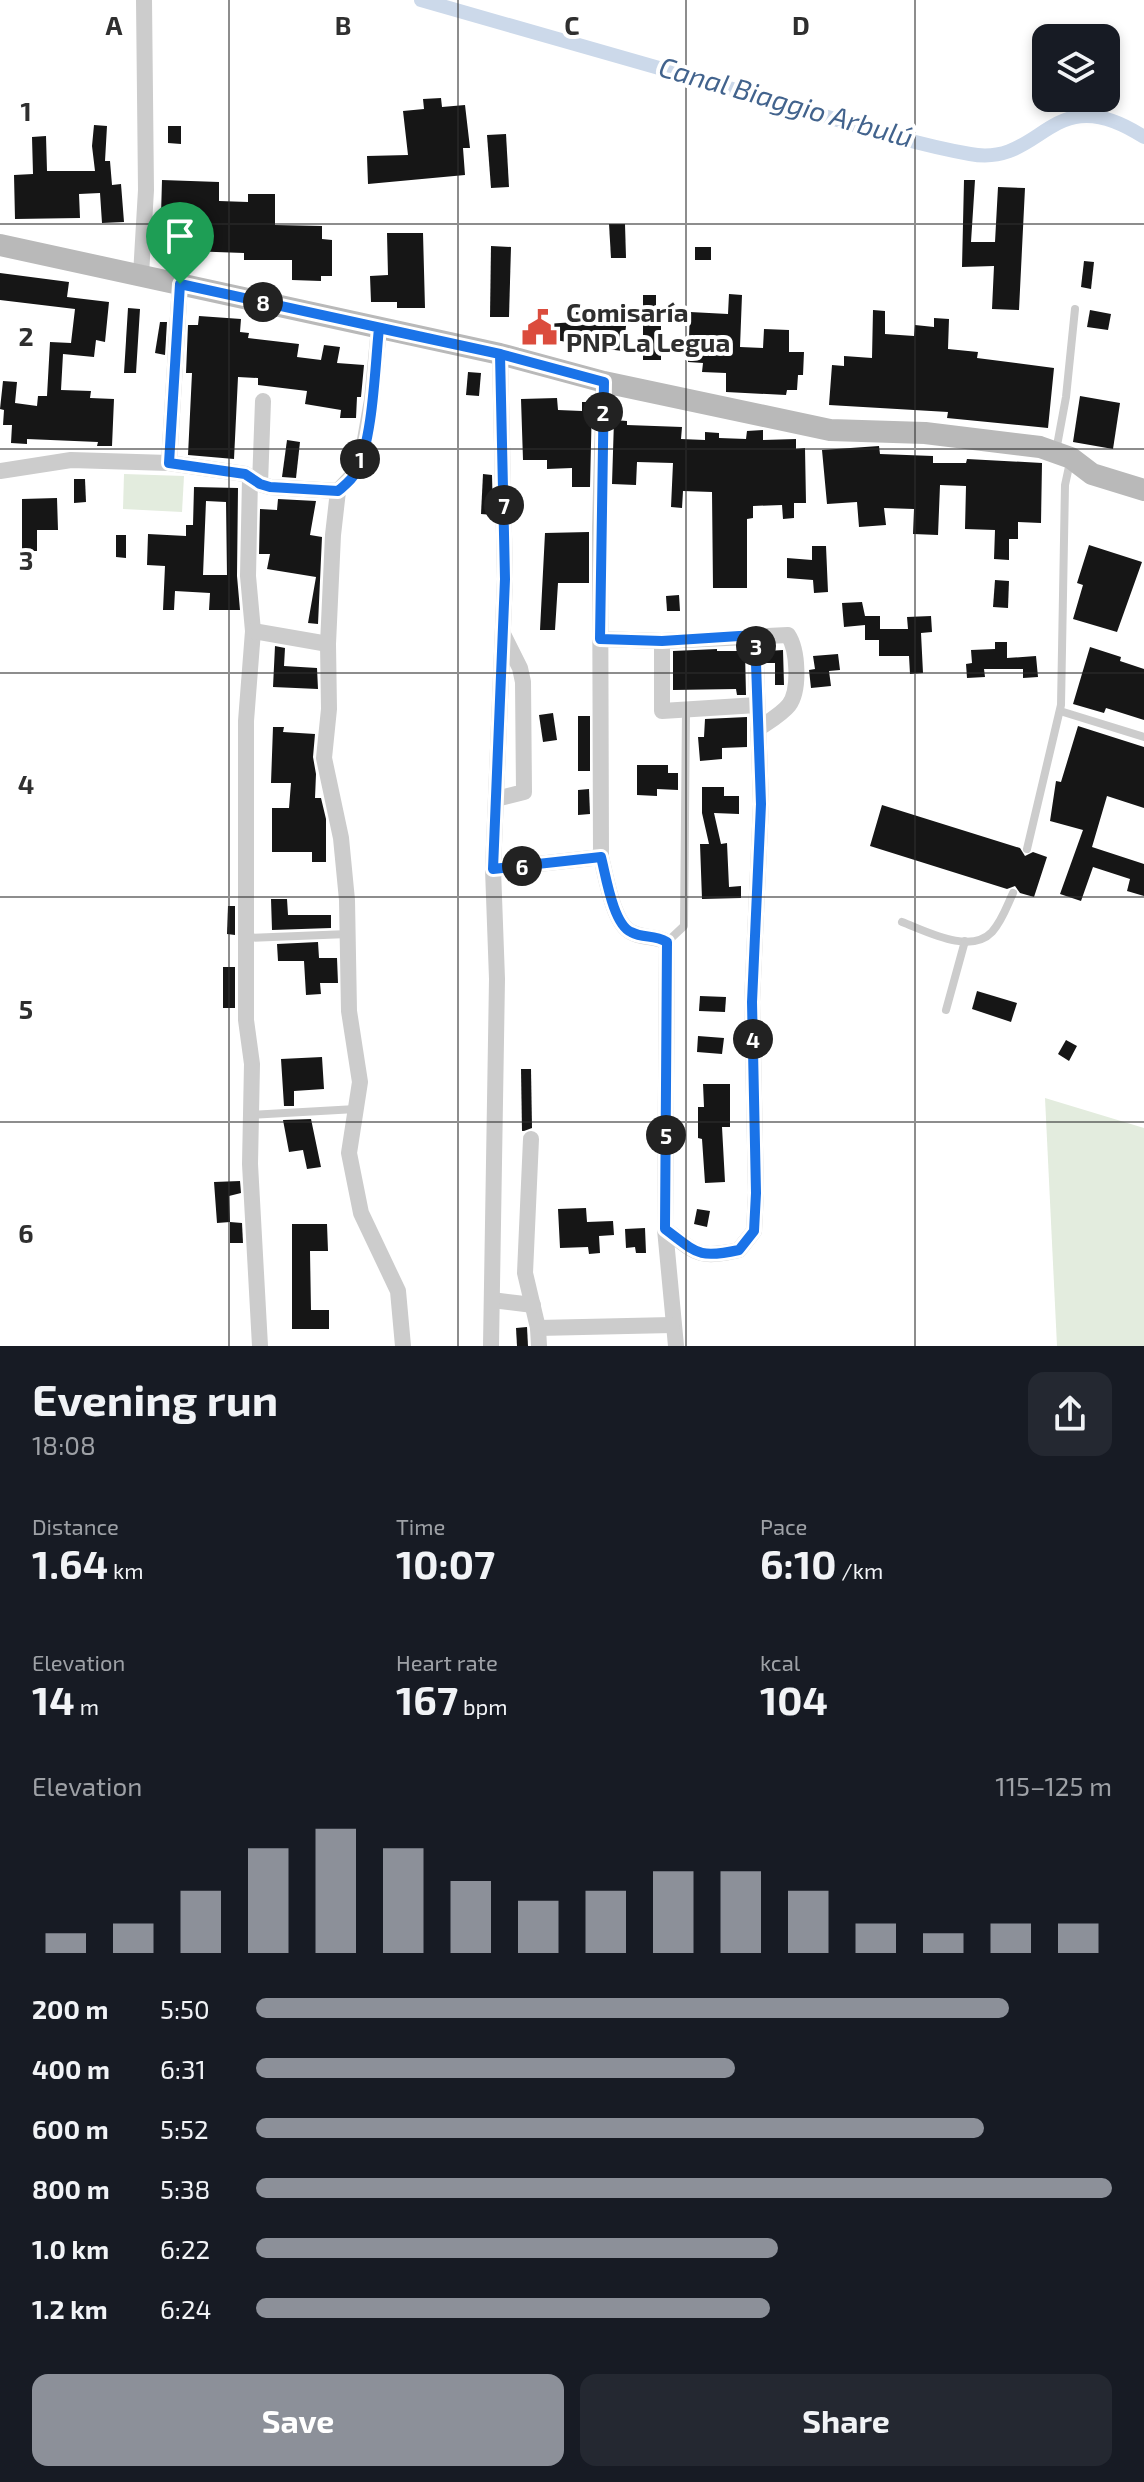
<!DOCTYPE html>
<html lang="en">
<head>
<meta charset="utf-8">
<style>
	body { margin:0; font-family:"Exo 2",sans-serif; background:#242831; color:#f1f3f6; height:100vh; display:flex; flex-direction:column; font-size:30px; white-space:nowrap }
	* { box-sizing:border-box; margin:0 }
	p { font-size:26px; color:#9ea1a6 }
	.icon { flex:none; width:44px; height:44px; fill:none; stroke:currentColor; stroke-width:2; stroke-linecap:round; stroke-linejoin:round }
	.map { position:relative; height:1346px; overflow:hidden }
	.sheet { display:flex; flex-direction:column; background:#171b24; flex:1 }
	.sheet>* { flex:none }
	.controls { position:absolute; left:1032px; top:24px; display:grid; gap:16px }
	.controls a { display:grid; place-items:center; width:88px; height:88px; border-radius:16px; background:#171b24; box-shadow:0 4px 12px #0003; font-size:40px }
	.pin { position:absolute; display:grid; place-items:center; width:68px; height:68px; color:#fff; margin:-82px -34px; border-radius:50% 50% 50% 0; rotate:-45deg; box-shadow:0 0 8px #0007 }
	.pin .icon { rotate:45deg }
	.km { position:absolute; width:40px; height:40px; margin:-20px; border-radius:50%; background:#222; color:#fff; font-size:22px; line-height:40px; text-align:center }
	.round { display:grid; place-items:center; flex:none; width:84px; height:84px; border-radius:16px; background:#242831 }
	.overview { display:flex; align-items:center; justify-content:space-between; height:136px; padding:0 32px }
	h1 { font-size:44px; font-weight:700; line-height:60px }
	.figures { display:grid; grid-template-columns:repeat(3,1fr); gap:12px; height:136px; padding:8px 32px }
	.figures div { display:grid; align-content:center }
	.figures b { font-size:40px; font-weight:700 }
	.figures small { font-size:22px; font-weight:400 }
	.figures p { font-size:22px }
	.chart { height:224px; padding:16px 32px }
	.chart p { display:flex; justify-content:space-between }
	.chart svg { width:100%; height:144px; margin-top:8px; stroke:#8c9099; stroke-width:6 }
	.primary-button { display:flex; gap:16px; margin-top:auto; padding:16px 32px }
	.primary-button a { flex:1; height:92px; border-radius:16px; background:#8c9099; color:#fff; font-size:32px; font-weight:700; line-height:92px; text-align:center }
	.primary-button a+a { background:#242831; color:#f1f3f6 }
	ul { padding:0 32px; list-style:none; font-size:26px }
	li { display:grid; grid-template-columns:128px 96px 1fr; align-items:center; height:60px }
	li i { height:20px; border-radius:10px; background:#8c9099 }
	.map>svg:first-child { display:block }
</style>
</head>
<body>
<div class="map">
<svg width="1144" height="1346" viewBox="0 0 1144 1346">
	<rect width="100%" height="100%" fill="#fff"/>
	<g fill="#e3ecde">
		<path d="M124,474L184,476L182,512L123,509Z"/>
		<path d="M1045,1098L1144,1128V1346H1057Z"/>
	</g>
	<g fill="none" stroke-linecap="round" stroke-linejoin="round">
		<path stroke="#ccd9ea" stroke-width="14" d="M421,0C538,33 654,67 771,100C837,119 903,142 970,154C1044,168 1050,76 1144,137"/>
	</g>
	<g fill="#161616" fill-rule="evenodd">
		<path d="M441,98L442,107L465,105L470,148H463L465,175L368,184L367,156L408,155L403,111L424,109L423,99Z"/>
		<path d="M94,125L107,126L105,161H110L112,185L121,184L124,222L102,223L100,193L79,194L80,218L15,219L14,175L33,174L32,137L46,136L47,171H95L92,146Z"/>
		<path d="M168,126H181V144L168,143Z"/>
		<path d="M506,134L509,187L491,188L487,135Z"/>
		<path d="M162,180L219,182V201L248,202V194H275V225L322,226V239L332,240V276H321V281L292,280V260H244V253L160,250Z"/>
		<path d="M964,180H975L971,242H995L998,187L1025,188L1019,310L992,309L994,266L962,267Z"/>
		<path d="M609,224H625L626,258H611Z"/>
		<path d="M387,233H423L425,308H397V302H371L370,276L388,275Z"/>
		<path d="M491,246L511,247L509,317H490Z"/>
		<rect x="695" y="247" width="16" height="13"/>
		<path d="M1084,261L1094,262L1091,289L1081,287Z"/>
		<path d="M0,273L69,282L67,297L109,302L105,342L96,340L94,357L63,354L61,390L91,391L90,398L114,399L112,446H97L98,442L27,439V444L11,443L12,425H3L4,410L0,409L3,381L17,382L15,403L37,406L38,396H47L50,342L71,343L75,309L0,300Z"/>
		<path d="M729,294L742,295L740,347L763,348L764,329L789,330V352H804L803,375H798L797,390H787L786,395L726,392V373L702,372L703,363L688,362L690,312L728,314Z"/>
		<path d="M643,295H656V311H661V360H643Z"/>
		<path d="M128,308L140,309L136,373H124Z"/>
		<path d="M873,310L885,311V334L914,336L915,325L934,327V318L949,319L948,349L978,352L977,358L1054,368L1048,428L947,418L948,412L829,405L832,365L844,366V356L872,358Z"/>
		<path d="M1090,310L1111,314L1108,330L1087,327Z"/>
		<path d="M576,312L627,318L623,351L572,345V343L545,338L546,324L575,322Z"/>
		<path d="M199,316L241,319L240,332L249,333L248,338L299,344L297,357L321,360L324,345L340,347L337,363L364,365L361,397H357L356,418H340L341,410L305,404L307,391L258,385V378L238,377L234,459L188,455L192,373H186L188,325H198Z"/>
		<path d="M160,322H167L165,355L155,353Z"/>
		<path d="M468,372L481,373L479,396L466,395Z"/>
		<path d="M1080,396L1120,403L1113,449L1073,442Z"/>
		<path d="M557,398L558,410L582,411V402H592L590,487H572V468L547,469V460H523L521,399Z"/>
		<path d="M614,420L627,421V425L682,427L681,439L705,440V432L719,433V438L746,439L747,431L763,430V440L796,439V449L805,448L806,503H794V518L783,519L782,505L753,506V518L747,519V588H713L712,492L683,491L682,508L671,507L673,463L637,462L636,485L612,484Z"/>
		<path d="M287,440L300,442L296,478L282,477Z"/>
		<path d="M879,446L880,454L933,456V463H966L967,459L1042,463L1041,523L1018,522V539H1009V560L994,559L995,530L965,529L966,486L940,485L938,535L913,534L914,509L884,508L886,525L859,527L857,502L827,504L822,450Z"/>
		<path d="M483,474L492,475L493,515L481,514Z"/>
		<path d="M74,479H85L86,502L74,503Z"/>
		<path d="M194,487L238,488L237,576L240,610H209L210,593L175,591L174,610H163L165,566L147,565L148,534L186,536V525H193ZM206,501L226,502L227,575H203Z"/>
		<path d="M57,498L58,530H37V551H22V499Z"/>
		<path d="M278,499L316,501L310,535L322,537L318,624L308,623L316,577L267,569L270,554H259L260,509L277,510Z"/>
		<path d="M589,532V583H558L555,630H540L545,533Z"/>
		<path d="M116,535H126V558L116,557Z"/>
		<path d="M1089,545L1142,562L1117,632L1073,619L1083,585L1077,583Z"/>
		<path d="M812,546H826L828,592L814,593L813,580L787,578V558L812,560Z"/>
		<path d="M995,580L1009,581L1008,608L993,607Z"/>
		<path d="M679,595L680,611H667L666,596Z"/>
		<path d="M862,602L865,616H880V629H908L907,617L931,616L932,632L921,633L923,673L910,674L909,656H879V640H865V625L844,627L842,603Z"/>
		<path d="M995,642H1007V658L1036,656L1038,677L1023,678V669H984L985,677L967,678L966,664L972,663L971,650L995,649Z"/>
		<path d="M275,646L285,648L284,666L317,668L318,689L273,687Z"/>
		<path d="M1090,647L1121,657L1120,661L1144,669V720L1106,708L1104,713L1073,704Z"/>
		<path d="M717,649V651H745L746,695H737L736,689L673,690V651Z"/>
		<path d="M783,650L784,685H775V663H767V651Z"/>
		<path d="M838,654L840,670L829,671L831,686L811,688L809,670L815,669L813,656Z"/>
		<path d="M553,713L557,740L543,742L539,715Z"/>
		<rect x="578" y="716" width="12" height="55"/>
		<path d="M747,717V747L722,748V759L700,761L698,737H704L705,719Z"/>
		<path d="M1078,726L1144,747V808L1107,796L1092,847L1144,864V896L1127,891L1130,879L1093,867L1081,901L1060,894L1083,830L1050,821L1056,781L1061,782Z"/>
		<path d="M273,727H284L283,732L315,734L313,757L316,774L315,798H321L326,819V862H312V852H272V808H289L291,783H271Z"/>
		<path d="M637,765H668V773H678V790L657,789V796L637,795Z"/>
		<path d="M702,787H724V796H739V814L714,813L721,844L727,843L729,887L741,886V898L702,899L700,844H709L702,813Z"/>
		<path d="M589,789L590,814L578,815V790Z"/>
		<path d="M882,805L1020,848L1025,856L1033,852L1047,857L1034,897L1020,893L1015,886L1007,889L870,846Z"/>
		<path d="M271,899H287L288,915H331V928L272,930Z"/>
		<path d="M228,906H235V935L227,934Z"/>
		<path d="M318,942L319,958H337L338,983H320L321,994L306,995L304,961H278L277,944Z"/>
		<rect x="223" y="967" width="12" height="41"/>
		<path d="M977,991L1017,1003L1011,1022L972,1009Z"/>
		<path d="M700,996L726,997L725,1012L699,1011Z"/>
		<path d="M698,1036L724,1038L722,1054L697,1052Z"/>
		<path d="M1066,1040L1077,1046L1069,1061L1058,1054Z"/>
		<path d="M322,1057L324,1089L294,1091V1106H284L281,1059Z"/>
		<path d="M521,1069H531L532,1128L524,1131H522Z"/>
		<path d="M703,1084H730V1127H722L725,1182L705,1183L702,1139L698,1138V1107H704Z"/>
		<path d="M311,1119L321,1167L307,1169L303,1150L289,1152L283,1120Z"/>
		<path d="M240,1181L241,1193L229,1196L230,1222L217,1223L214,1182Z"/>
		<path d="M586,1208L587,1222L613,1221L614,1235L599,1236L600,1253L589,1254L588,1247L560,1248L558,1209Z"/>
		<path d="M697,1209L710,1211L707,1227L694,1224Z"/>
		<path d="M230,1222L242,1223L243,1243H230Z"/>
		<path d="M292,1224H327L328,1251H310L311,1310H329V1329H292Z"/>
		<path d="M645,1228L646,1253H636L635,1247L626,1248L625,1229Z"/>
		<path d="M527,1327L528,1346H517L516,1328Z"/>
	</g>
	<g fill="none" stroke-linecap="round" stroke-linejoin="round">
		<g stroke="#ccc" stroke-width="8">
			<path d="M1056,451L1066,397L1075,309"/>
			<path d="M1060,711L1144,737"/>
			<path d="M1027,849L1061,705L1065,485L1070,462"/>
			<path d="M902,922C926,931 970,955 992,932C1002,921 1007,906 1013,893"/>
			<path d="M246,938L348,934"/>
			<path d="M667,942L684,926L686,710"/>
			<path d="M946,1010L965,941"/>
			<path d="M251,1115L356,1109"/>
		</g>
		<g stroke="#ccc" stroke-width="16">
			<path d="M141,275L146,190L144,0"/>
			<path d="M379,328L372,400L363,451L356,472L338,491L333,535L328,644L329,709L324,758L341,838L347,900L349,1011L360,1082L349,1153L361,1213L398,1291L403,1346"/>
			<path d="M604,382L600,528L601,857C606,876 613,924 631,932C643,939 654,935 667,942L665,1229L676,1346"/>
			<path d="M169,463L180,284"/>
			<path d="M0,471L71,460L169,463L245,474L260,484L270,487L338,491"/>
			<path d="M250,478L248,576L253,631L246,721V1020L252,1064L250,1164L260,1346"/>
			<path d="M260,484L263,401"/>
			<path d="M253,631L328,644"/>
			<path d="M600,639L662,641L788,635C798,650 800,690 789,705C782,714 768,722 758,729"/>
			<path d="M662,641V711L757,705"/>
			<path d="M496,799L524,792L523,682L520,668L503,634"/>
			<path d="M493,869L601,857"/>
			<path d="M531,1139L525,1273L538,1328L539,1346"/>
			<path d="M665,1229C697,1254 698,1259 739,1250L754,1231L756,1193L752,1002L761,804L755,635"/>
			<path d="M492,1300L533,1305"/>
			<path d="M538,1328L672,1325"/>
			<path d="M491,1346L497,979L493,869L505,579L500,354"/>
		</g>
		<path stroke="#b9b9b9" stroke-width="22" d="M0,245L500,354L604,382L830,430L925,433L1040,447L1071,458L1092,474L1144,490"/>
	</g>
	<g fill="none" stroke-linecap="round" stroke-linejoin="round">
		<defs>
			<path id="route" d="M180,284L169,463L245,474L260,484L270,487L338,491C345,485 352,480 356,472C373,441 375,366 379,328L500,354L604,382L600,639L662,641L755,635L761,804L752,1002L756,1193L754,1231L739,1250C698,1259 697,1253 665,1229L667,942C653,934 644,939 631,932C613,924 606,876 601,857L493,869L505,579L500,354L180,284"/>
		</defs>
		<use href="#route" stroke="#fff" stroke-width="16"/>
		<use href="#route" stroke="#1a73e8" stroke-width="10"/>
	</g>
	<path fill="none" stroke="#2f2f2f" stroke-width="2" stroke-opacity="0.55" d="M229,0V1346M458,0V1346M686,0V1346M915,0V1346M0,224H1144M0,449H1144M0,673H1144M0,897H1144M0,1122H1144"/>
	<defs>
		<symbol id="civic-bare" viewBox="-9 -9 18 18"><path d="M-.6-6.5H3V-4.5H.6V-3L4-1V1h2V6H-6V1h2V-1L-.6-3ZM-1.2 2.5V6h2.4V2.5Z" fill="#db4c3d" stroke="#fff" stroke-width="2.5" paint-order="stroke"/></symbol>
	</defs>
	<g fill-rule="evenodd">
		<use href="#civic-bare" x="514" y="302" width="51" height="51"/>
	</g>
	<g text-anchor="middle" stroke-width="8" stroke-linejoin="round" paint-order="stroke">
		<g font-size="26" font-weight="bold" fill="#2f2f2f" stroke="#fff" text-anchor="start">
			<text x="566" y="322">Comisaría<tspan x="566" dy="30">PNP La Legua</tspan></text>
		</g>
		<g font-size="28" font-style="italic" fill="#42638d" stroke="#fff">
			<text transform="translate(786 102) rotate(16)" y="10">Canal Biaggio Arbulú</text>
		</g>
	</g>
	<g font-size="26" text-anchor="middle" font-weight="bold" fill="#2f2f2f" stroke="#fff" stroke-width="8" stroke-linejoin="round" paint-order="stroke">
		<text x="114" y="35">A</text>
		<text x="343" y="35">B</text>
		<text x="572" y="35">C</text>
		<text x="801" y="35">D</text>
		<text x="26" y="121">1</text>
		<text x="26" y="346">2</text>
		<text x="26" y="570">3</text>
		<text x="26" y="794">4</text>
		<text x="26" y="1019">5</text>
		<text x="26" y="1243">6</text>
	</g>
</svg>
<div class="controls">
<a><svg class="icon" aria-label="layers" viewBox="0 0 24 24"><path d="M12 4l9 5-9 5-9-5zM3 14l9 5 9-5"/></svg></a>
</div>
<div class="pin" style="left:180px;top:284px;background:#1e9e55"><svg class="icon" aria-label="arrive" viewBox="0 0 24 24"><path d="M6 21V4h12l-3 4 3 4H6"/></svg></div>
<b class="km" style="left:360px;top:459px">1</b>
<b class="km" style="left:603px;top:412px">2</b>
<b class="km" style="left:756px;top:646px">3</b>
<b class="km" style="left:753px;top:1039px">4</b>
<b class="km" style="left:666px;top:1135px">5</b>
<b class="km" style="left:522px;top:866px">6</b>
<b class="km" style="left:504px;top:505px">7</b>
<b class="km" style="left:263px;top:302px">8</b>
</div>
<section class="sheet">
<div class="overview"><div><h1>Evening run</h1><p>18:08</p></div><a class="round"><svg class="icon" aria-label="share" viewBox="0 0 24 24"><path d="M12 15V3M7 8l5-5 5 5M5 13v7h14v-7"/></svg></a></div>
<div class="figures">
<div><p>Distance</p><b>1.64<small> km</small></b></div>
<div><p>Time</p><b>10:07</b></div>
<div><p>Pace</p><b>6:10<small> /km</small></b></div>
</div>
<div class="figures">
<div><p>Elevation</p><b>14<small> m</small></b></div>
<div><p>Heart rate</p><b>167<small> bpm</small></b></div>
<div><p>kcal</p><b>104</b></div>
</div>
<div class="chart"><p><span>Elevation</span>115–125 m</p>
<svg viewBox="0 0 160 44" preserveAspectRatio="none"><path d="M5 44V38M15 44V35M25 44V25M35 44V12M45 44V6M55 44V12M65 44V22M75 44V28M85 44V25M95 44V19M105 44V19M115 44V25M125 44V35M135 44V38M145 44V35M155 44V35"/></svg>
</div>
<ul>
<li><b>200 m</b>5:50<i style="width:88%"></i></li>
<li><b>400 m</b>6:31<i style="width:56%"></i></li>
<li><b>600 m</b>5:52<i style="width:85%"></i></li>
<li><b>800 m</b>5:38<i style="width:100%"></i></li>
<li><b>1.0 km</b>6:22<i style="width:61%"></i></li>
<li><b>1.2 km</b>6:24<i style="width:60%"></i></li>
</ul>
<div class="primary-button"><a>Save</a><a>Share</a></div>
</section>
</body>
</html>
